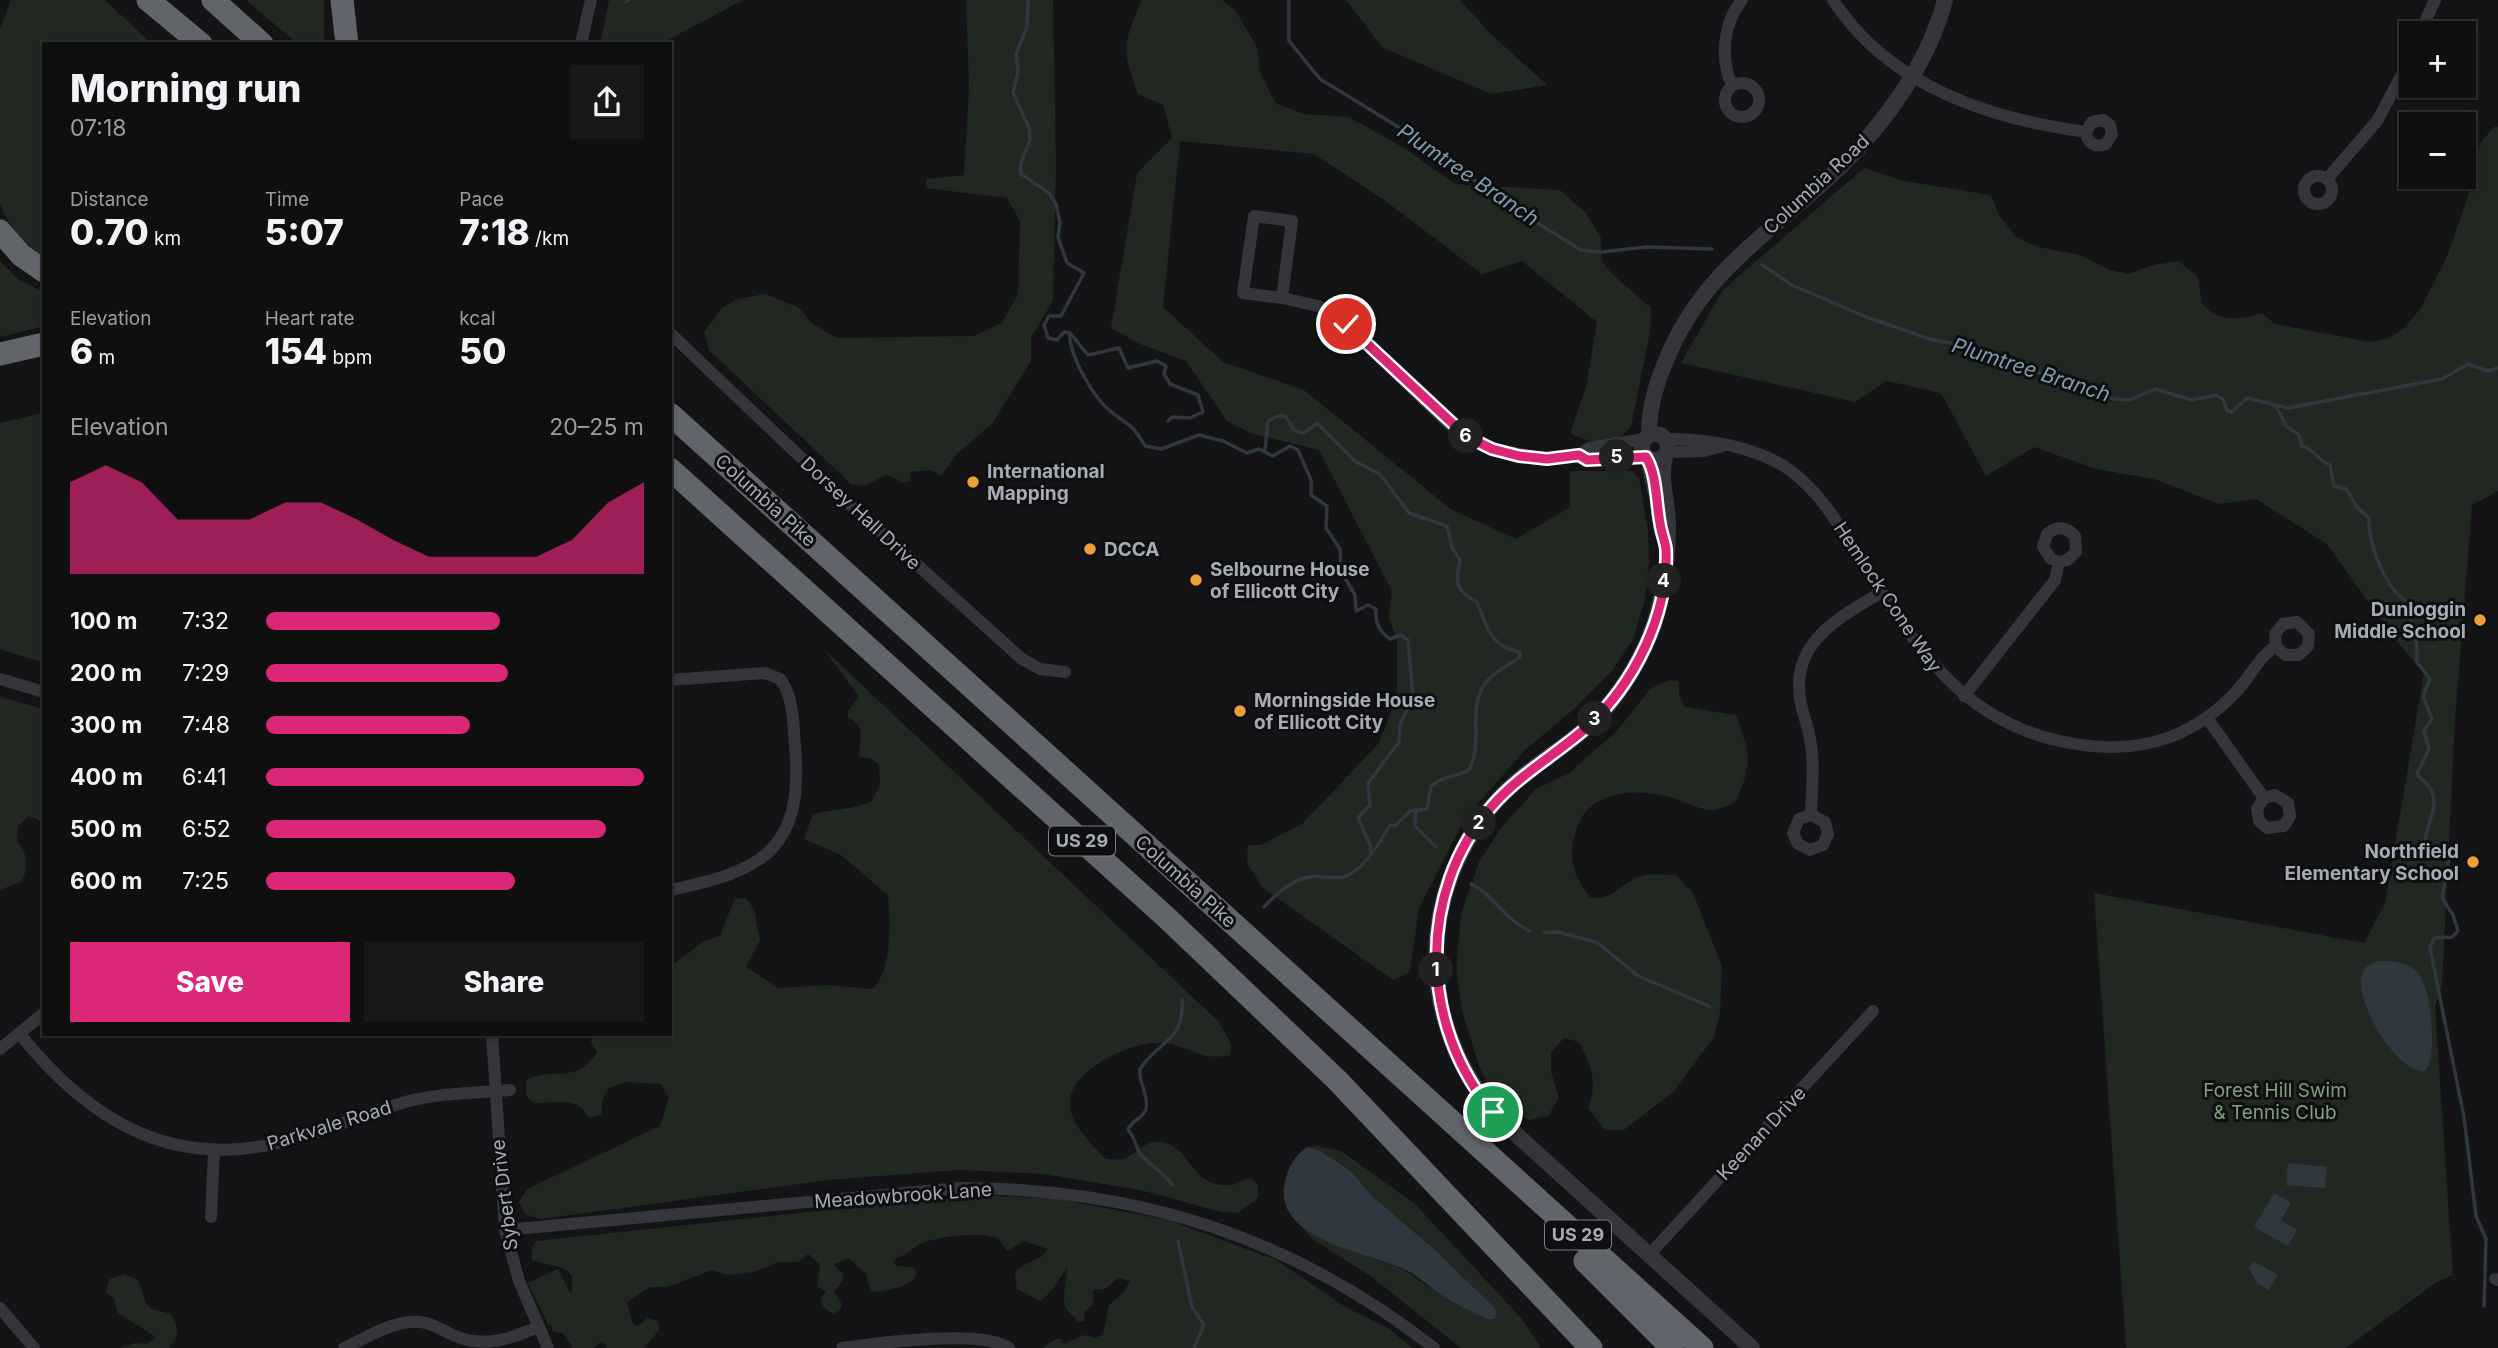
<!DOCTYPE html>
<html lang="en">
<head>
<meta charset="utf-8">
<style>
	body { margin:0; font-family:Inter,sans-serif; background:#181819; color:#f1f3f6; height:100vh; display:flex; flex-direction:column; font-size:26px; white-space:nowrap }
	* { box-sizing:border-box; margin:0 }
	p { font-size:23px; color:#9b9c9f }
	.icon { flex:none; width:38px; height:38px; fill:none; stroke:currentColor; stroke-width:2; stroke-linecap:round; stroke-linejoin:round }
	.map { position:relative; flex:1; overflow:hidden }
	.panel { position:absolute; left:42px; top:42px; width:630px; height:994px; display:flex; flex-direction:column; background:#0f0f10; border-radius:0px; box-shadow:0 2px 5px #0004,0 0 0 2px #2f2f30 }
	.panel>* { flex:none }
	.fabs { position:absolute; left:2399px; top:21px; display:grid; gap:14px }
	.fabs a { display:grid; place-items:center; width:77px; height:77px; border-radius:0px; background:#0f0f10; box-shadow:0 2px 5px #0004,0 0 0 2px #2f2f30; font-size:35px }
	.pin { position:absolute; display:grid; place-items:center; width:60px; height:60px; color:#fff; margin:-30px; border:4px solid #fff; border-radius:50%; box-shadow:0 2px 7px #0007 }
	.km { position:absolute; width:35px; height:35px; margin:-18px; border-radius:50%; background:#222; color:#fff; font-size:19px; line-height:35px; text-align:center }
	.round { display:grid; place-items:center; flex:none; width:74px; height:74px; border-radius:0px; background:#181819 }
	.head { display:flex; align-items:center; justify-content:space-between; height:119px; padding:0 28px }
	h1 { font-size:38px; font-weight:800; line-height:52px }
	.stats { display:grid; grid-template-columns:repeat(3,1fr); gap:10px; height:119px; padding:7px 28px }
	.stats div { display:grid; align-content:center }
	.stats b { font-size:35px; font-weight:800 }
	.stats small { font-size:19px; font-weight:400 }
	.stats p { font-size:19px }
	.chart { height:196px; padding:14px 28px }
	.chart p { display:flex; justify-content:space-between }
	.chart svg { width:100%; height:126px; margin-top:7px; fill:#db2777; opacity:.7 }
	.button { display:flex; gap:14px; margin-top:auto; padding:14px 28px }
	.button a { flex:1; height:80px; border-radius:0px; background:#db2777; color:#fff; font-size:28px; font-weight:800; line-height:80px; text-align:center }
	.button a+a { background:#181819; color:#f1f3f6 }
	ul { padding:0 28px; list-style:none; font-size:23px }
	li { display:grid; grid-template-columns:112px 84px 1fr; align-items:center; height:52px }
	li i { height:18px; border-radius:9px; background:#db2777 }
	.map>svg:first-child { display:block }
</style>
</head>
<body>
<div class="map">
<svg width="2498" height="1348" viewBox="0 0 2498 1348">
	<rect width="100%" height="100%" fill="#141416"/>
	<g fill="#202821">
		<path d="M11,0H105L152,44H44V257C26,245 7,224 0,204V29Z"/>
		<path d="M246,0H324V44H298Z"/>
		<path d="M609,0H743L660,44H600Z"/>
		<path d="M966,0H1053L1056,164L1053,301L1031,337V361L992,424L958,453L941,476L931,470L910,472L911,481L904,483L887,475L863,486L851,484L709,350L704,332L722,308L737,299L765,294L798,307L813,324L837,338L974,336L1002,323L1018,294L1020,221L1007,198L926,188V179L964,175L969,88Z"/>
		<path d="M1142,0H1222L1236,11L1258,49L1259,69L1275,103L1304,114L1349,117L1404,148L1455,184L1560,190L1586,213L1601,238L1602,261L1611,273L1651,308L1650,332L1631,427C1616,445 1589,445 1570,433L1586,387L1597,322L1522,261L1482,274L1384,200L1314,154L1180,141L1163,307L1223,362L1304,390L1452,510L1516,539L1570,507V471H1632L1639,478L1648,529L1649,561L1645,599L1633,640L1611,672L1574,709L1525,750L1465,818L1419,908L1410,972L1393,980L1263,888L1247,863L1248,845H1261L1302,824L1379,743L1397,697V640L1389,618L1392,591L1319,450L1250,433L1227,421L1186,361L1140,344L1111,328L1137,173L1172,138L1163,105L1138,94C1121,48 1123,44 1142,0Z"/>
		<path d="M1346,0H1460L1491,34L1547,85L1491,94L1382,47Z"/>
		<path d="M2494,127H2498V491L2472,505L2455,721L2442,986L2435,1007L2453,1275L2438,1281L2346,1348H2126L2094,893L2364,943L2385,903L2424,673L2394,638L2327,544L2256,499L2219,504L2154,479L2096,469L2034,447L1986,476L1941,393L1887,381L1855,402L1681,363L1723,290L1864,168L1904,181L1991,195L1999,215L2016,237L2038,247L2080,255L2110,270L2129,274L2153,265L2179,261L2198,277L2202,304C2219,322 2239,321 2262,313L2275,324L2370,342L2390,338L2405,327L2421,308L2446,259L2473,182L2480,143Z"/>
		<path d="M0,261L19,280L44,292V326L0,337Z"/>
		<path d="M44,413V663L0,649V423Z"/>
		<path d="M824,649L1219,1022L1231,1044L1230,1055C1197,1063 1185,1040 1153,1043C1124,1045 1060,1075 1071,1112C1076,1129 1094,1147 1106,1159C1111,1159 1117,1160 1122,1159C1137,1155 1144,1139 1161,1142C1192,1146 1189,1188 1231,1185C1237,1184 1244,1180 1251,1178L1258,1185V1198L1238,1213L1222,1212L1140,1190L1044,1174L958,1170L828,1180L541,1219L525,1214L519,1202L527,1189L660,1126L669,1098L661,1084L625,1082L609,1088L602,1100V1115L589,1118C576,1094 556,1104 534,1103L526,1096V1081C547,1065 576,1087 597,1052L591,1042L592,1034H670V967L704,941L720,936L735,898L747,899L754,910L760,940L746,967L779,988L827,985L872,989C893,970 890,923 888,895L841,855L804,839L813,814C833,809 853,810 872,801L880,785L879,765L870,758L859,757C859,737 868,729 848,717V711L859,697Z"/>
		<path d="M1670,680L1679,681V695L1685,707L1736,715C1750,752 1753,766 1735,802C1728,805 1717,811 1709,810C1698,809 1685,802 1674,798C1639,788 1591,788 1577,828C1567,857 1572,872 1590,898C1617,900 1619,883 1641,876C1652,873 1665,875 1676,875L1693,893L1722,966L1720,1012L1714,1037L1674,1091L1624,1130H1605L1588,1108C1598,1084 1591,1064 1579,1042L1564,1038L1551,1052V1072L1559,1098L1548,1116L1529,1120L1497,1101L1479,1066L1462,1011L1456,969L1461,914L1479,862L1501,828L1536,789L1569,773L1617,731L1650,689Z"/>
		<path d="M0,697L44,709V827L38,819L28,816L18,826L17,841C28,855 29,865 22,881L0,890Z"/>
		<path d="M1317,1146L1341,1151L1415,1204L1522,1319L1541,1348H1461L1369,1275L1312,1239L1290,1213L1304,1227L1341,1247L1403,1269L1442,1296L1486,1319L1494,1307L1434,1249L1373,1197L1352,1172L1319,1150L1307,1147Z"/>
		<path d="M997,1196L1058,1199L1168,1220L1276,1260L1347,1308L1389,1329L1412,1348H1042L1056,1339H1061L1064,1344L1083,1335L1096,1338L1103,1334L1109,1305L1124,1292L1130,1281L1118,1278L1105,1289L1093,1290L1094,1303L1084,1312L1085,1321L1077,1322C1074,1315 1070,1315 1066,1308C1061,1301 1067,1279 1067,1267L1053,1289L1041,1301L1017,1289L1015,1273C1024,1260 1041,1262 1048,1249L1024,1241L1007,1251C1003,1247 1003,1242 998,1239C984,1230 932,1237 918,1245C909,1250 908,1256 896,1258L893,1262L897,1266L912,1267L917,1272L915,1278C903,1289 885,1291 871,1292L866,1274L848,1258L834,1264L842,1273L843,1280L834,1292L842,1304L840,1310L833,1314L823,1307L821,1297L826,1292L817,1286L820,1264L808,1254L798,1262H778L753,1272L727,1275L712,1270L668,1287H650L627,1302L633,1324L638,1326L647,1318L658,1321L659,1330L644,1348H607L602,1341L594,1348H573L562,1333L553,1332L551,1324L548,1325L528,1283L558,1269L570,1293L572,1292V1276C560,1262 548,1267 532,1260V1248L536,1241L892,1203Z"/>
		<path d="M123,1274L138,1280L146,1303L152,1309L171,1314C179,1327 180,1336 169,1348H119L135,1343L147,1344L156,1337L118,1313L114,1299L105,1292L110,1279Z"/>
	</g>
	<g fill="#2e383e">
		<path d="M2381,961C2396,961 2411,963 2420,976C2431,992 2438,1057 2425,1071C2395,1073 2351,996 2363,972C2367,964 2374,962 2381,961Z"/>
		<path d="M1307,1147L1319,1150L1352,1172L1373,1197L1434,1249L1494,1307L1497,1315L1494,1319H1487C1472,1312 1457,1305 1444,1297C1430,1288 1419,1276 1404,1269C1369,1253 1271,1239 1285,1182C1288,1167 1295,1155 1307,1147Z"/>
		<path d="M2288,1163L2327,1167L2325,1188L2286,1185Z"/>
		<path d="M2274,1193L2291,1203L2281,1220L2297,1230L2288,1246L2254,1227Z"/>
		<path d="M2253,1261L2278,1275L2269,1290L2258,1284L2249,1269Z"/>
	</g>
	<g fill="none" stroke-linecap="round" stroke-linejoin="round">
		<g stroke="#2e383e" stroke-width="3.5">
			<path d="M1028,0L1027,27L1016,54L1018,72L1013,93L1029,128L1030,140L1021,163V174L1049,193L1056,204L1060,223L1058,237L1067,263L1084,273L1061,316H1049L1044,325L1048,338L1057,340L1064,332L1070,333"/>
			<path d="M1289,0V41L1320,79L1428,145L1503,202L1581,250L1601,252L1647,247L1712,249"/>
			<path d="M626,2L629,0"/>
			<path d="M1762,265L1792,285L1869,318L1930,339L1965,346L2035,372L2069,379L2113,399L2129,400L2155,389L2192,400L2216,395L2223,399L2227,411L2232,412L2247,398L2288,408L2442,379L2468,364L2488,371L2498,368"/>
			<path d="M1070,333C1068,354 1094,398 1110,411C1129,426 1132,423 1145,446L1161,449L1199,435L1223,441L1247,453L1259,449L1273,456L1290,446L1298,450L1311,480V495L1327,506L1326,528L1340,549L1341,571L1355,595L1356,611L1368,605L1376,609C1375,623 1379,631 1390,639L1401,635L1408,640L1413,698L1400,724L1399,742L1368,783L1370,805L1358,818L1371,847L1370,851"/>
			<path d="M1070,333L1088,355L1119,348L1128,368L1157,361L1166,366L1164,374L1170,384L1198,395L1203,412L1190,418L1172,417L1168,421"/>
			<path d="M2277,408L2286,426L2299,435L2302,446C2314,449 2318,460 2330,465L2334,486L2346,489L2357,507L2369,518C2368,541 2380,572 2394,590C2398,596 2405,600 2410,606C2408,626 2421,640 2416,661L2430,679L2423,696L2432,719L2424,731L2429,749L2417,774C2421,780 2430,785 2432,792C2439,810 2425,825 2425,844L2449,859L2442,898L2453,915L2458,931L2452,937L2434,938L2430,948L2464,1117L2476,1216L2486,1239L2484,1306"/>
			<path d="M1416,810L1415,826L1436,847"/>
			<path d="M1471,884C1494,895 1506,921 1530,931"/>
			<path d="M1264,907C1276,894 1291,880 1309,877C1320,875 1332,879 1343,877C1362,873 1381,841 1390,825L1395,826L1410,811L1427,809L1431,786L1440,780L1468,771C1486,742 1464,707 1488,680C1498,670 1509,665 1520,657V652C1489,646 1487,626 1477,602C1455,591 1455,582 1460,560L1452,547L1447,526L1409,513L1380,474L1356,462L1317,423L1304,433L1295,431L1285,416H1278L1268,421L1265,450"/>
			<path d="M1544,933L1559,932L1598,943L1638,976L1709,1006"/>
			<path d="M1172,1185C1162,1170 1152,1167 1142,1156C1135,1148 1136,1138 1128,1130C1131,1120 1143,1119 1146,1109C1149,1093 1138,1083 1140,1069C1159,1040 1185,1041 1182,1000"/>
			<path d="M1178,1241L1192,1307L1204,1325L1194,1348"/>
		</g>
		<g stroke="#35363b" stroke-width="12">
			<path d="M1833,0C1889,86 1989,119 2086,132L2092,122L2103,120L2110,125L2112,134L2106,144C2095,148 2087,143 2086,132"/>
			<path d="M2420,33L2435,0"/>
			<path d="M581,44L591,0"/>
			<circle cx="1742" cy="100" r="17"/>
			<path d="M1732,85C1720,59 1723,23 1742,0"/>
			<circle cx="2318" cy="190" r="14"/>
			<path d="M2327,179L2377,121L2412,56"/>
			<path d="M1282,298L1243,293L1254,216L1292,221L1282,298L1318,306L1339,318L1449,424L1492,449L1547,459L1579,455L1589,448L1645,439"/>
			<path d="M670,333L855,509L1022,659L1040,669L1065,672"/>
			<path d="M1666,439C1704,438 1759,447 1791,471C1819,492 1836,520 1854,549C1909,634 1953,718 2060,741C2095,749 2135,750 2170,737C2199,726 2226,706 2245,681C2255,668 2262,655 2276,646L2275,634L2283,624L2297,622L2309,634L2308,646L2299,655H2285L2276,646"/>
			<path d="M1668,452L1704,451L1722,446"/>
			<path d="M1579,455L1587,460L1646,457"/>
			<path d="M0,679L44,692"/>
			<path d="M670,680L765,673L780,679C794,697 793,724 795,746C804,850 763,871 670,890"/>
			<path d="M1964,696L2055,580L2059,562L2067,560L2076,552L2075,536C2067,527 2057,525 2047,534L2043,547L2051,559L2059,562"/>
			<path d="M2207,718L2264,798L2275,795L2288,803L2290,816L2284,826L2267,828L2259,821L2257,809L2264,798"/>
			<path d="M1811,815L1825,822L1828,834L1823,845L1810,850L1798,844L1793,833L1799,819L1811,815C1812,788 1815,760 1809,734C1807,722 1801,710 1800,698C1791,642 1841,616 1882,592"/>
			<path d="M19,1033C89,1121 172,1171 287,1141C329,1130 368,1112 409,1101C442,1093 476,1093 510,1090"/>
			<path d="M492,1034L505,1230L519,1281L548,1348"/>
			<path d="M0,1049L44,1013"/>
			<path d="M211,1217L214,1150"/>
			<path d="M505,1230L959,1188C1139,1188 1292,1237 1434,1348"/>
			<path d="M1649,1255L1873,1011"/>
			<path d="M2495,1279L2498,1280"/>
			<path d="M0,1308L34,1348"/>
			<path d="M344,1348C366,1338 395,1319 420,1322C433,1323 444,1331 455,1336C485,1348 510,1339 538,1327"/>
			<path d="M842,1348C877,1343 983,1329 1009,1348"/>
		</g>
		<g stroke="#35363b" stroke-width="16">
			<circle cx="1655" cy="447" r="13"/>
			<path d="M1649,435C1649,403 1658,378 1671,349C1709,265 1779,227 1842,165C1887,121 1929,61 1945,0"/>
			<path d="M1665,457C1659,480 1668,501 1668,525C1668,568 1662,614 1642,653C1628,681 1609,708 1585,729C1560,751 1529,767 1506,791C1411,887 1414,1033 1508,1127L1752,1348"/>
			<path d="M1648,458L1655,490"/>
		</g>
		<g stroke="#61656b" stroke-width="23">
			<path d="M148,0L201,44"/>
			<path d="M213,0L262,44"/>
			<path d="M342,0L347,44"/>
			<path d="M0,231L21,255L44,271"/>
			<path d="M0,354L44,344"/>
			<path d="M670,414L1702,1348"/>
			<path d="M670,469L1167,918L1337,1080L1591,1348"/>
			<path d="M1585,1261L1672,1348"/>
		</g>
	</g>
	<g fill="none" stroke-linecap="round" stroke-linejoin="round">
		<defs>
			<path id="route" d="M1346,324L1466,436L1492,449L1519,456L1547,459L1579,455L1587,460L1646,457C1657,474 1656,503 1660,523C1661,532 1665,541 1666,549C1669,615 1634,684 1586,728C1555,755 1519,775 1492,806C1416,892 1420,1027 1493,1112"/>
		</defs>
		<use href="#route" stroke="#fff" stroke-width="14"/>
		<use href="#route" stroke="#db2777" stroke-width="9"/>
	</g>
	<g fill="#ec9f36" stroke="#0f0f11" stroke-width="2.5">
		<circle cx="973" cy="482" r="7"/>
		<circle cx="1090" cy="549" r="7"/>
		<circle cx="1196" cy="580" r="7"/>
		<circle cx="2480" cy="620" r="7"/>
		<circle cx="1240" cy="711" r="7"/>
		<circle cx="2473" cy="862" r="7"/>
	</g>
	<g text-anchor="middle" stroke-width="6" stroke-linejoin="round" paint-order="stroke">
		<g fill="#0f0f11" stroke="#797d84" stroke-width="2">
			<rect x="1049" y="826.5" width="66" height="29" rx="5"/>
			<rect x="1545" y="1220.5" width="66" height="29" rx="5"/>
		</g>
		<g font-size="18" font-weight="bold" fill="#a6acb6">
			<text x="1082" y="847">US 29</text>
			<text x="1578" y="1241">US 29</text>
		</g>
		<g font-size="19" fill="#a6acb6" stroke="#0f0f11">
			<text transform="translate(1816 184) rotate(-43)" y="7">Columbia Road</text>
			<text transform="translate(766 500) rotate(42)" y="7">Columbia Pike</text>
			<text transform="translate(861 513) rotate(43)" y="7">Dorsey Hall Drive</text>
			<text transform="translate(1888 597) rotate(56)" y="7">Hemlock Cone Way</text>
			<text transform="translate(1186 881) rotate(42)" y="7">Columbia Pike</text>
			<text transform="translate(329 1125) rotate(-17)" y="7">Parkvale Road</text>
			<text transform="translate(1761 1133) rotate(-47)" y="7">Keenan Drive</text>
			<text transform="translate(504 1195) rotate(-97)" y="7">Sybert Drive</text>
			<text transform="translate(903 1195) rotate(-4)" y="7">Meadowbrook Lane</text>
		</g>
		<g font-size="19" font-weight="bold" fill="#a6acb6" stroke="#0f0f11" text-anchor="start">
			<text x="987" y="478">International<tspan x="987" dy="22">Mapping</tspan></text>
			<text x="1104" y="556">DCCA</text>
			<text x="1210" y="576">Selbourne House<tspan x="1210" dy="22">of Ellicott City</tspan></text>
			<text x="2466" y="616" text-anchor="end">Dunloggin<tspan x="2466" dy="22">Middle School</tspan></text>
			<text x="1254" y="707">Morningside House<tspan x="1254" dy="22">of Ellicott City</tspan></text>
			<text x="2459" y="858" text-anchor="end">Northfield<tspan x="2459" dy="22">Elementary School</tspan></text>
		</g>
		<g font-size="19" fill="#7ea07e" stroke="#0f0f11">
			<text x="2275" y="1097">Forest Hill Swim<tspan x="2275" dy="22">&amp; Tennis Club</tspan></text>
		</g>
		<g font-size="21" font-style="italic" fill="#7e9db0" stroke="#0f0f11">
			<text transform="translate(1468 175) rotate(34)" y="7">Plumtree Branch</text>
			<text transform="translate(2031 370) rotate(18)" y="7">Plumtree Branch</text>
		</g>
	</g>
</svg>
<div class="fabs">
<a>+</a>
<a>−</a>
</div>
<div class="pin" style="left:1493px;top:1112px;background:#1e9e55"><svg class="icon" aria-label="arrive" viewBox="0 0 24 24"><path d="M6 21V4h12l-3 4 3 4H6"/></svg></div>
<div class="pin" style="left:1346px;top:324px;background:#d93025"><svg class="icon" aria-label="check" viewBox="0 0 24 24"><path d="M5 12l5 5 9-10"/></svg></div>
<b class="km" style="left:1436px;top:970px">1</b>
<b class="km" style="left:1479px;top:823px">2</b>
<b class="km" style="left:1595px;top:719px">3</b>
<b class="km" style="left:1664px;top:581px">4</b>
<b class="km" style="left:1617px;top:457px">5</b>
<b class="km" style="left:1466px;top:436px">6</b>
<section class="panel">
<div class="head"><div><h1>Morning run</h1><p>07:18</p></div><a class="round"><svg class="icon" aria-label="share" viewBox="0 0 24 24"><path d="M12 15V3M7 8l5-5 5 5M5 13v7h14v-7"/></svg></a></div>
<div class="stats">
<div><p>Distance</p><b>0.70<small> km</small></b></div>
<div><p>Time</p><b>5:07</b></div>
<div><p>Pace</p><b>7:18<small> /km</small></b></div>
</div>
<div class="stats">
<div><p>Elevation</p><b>6<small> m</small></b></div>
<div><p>Heart rate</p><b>154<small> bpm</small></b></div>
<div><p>kcal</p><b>50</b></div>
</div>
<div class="chart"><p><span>Elevation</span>20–25 m</p>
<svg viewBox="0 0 160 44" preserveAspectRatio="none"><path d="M0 44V12L10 6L20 12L30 25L40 25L50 25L60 19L70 19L80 25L90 32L100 38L110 38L120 38L130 38L140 32L150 19L160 12V44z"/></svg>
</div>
<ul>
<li><b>100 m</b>7:32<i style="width:62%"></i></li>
<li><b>200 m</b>7:29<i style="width:64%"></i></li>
<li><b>300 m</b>7:48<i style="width:54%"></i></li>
<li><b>400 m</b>6:41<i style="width:100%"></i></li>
<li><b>500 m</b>6:52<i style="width:90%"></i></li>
<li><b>600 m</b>7:25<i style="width:66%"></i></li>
</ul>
<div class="button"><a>Save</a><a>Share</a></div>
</section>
</div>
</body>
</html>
